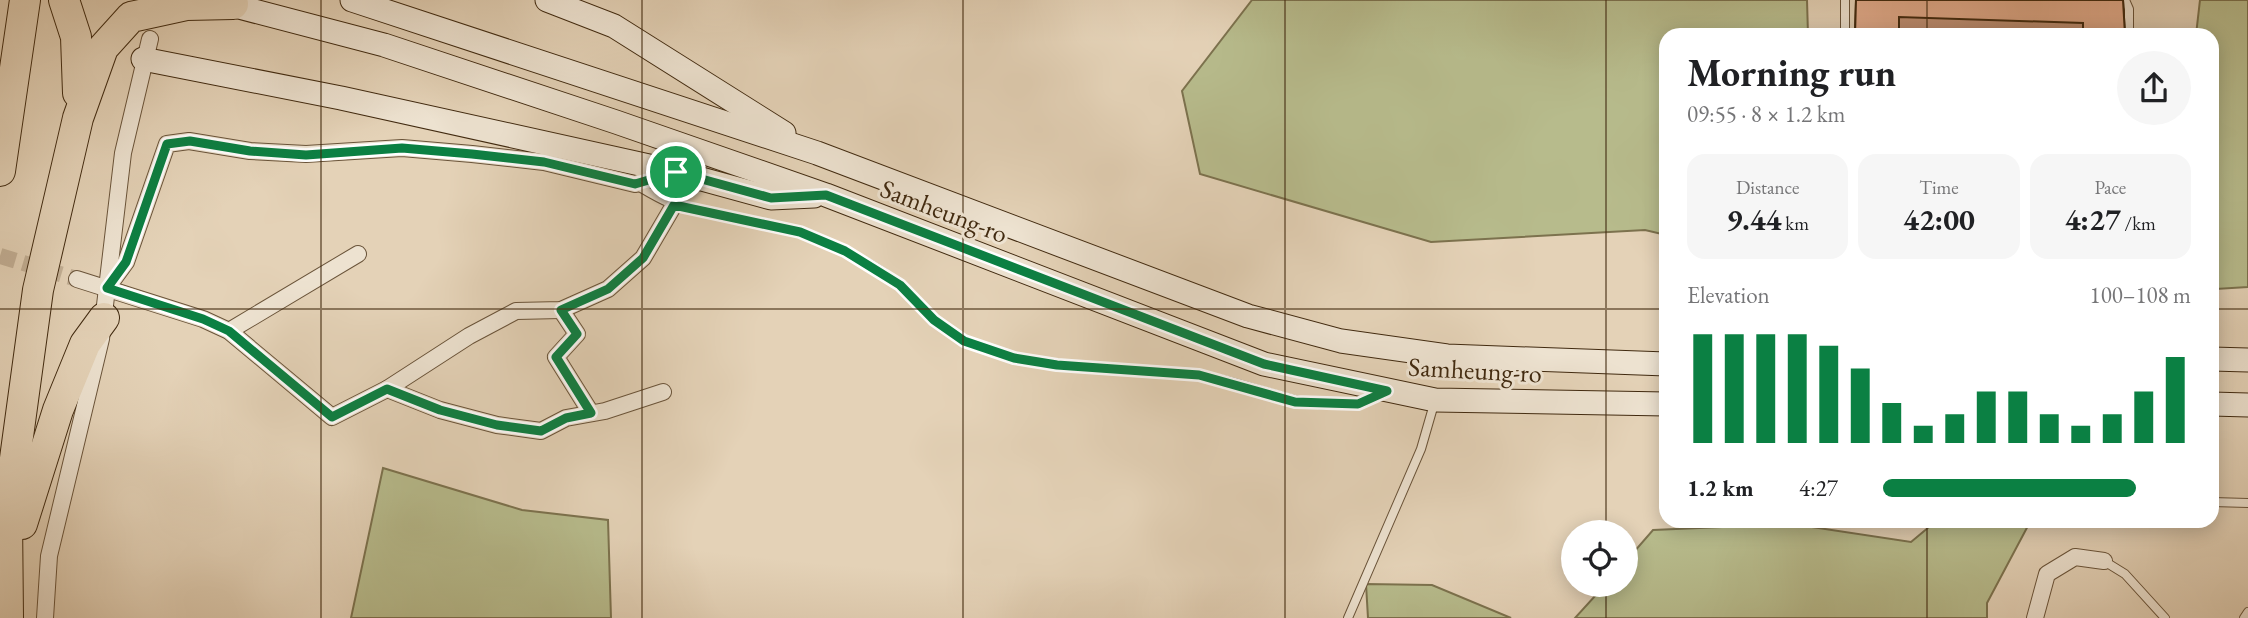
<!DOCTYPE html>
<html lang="en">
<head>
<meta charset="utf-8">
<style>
	body { margin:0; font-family:"EB Garamond",serif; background:#f6f6f6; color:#202124; height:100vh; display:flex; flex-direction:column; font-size:26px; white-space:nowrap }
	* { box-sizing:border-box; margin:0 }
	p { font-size:23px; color:#757577 }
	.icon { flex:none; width:38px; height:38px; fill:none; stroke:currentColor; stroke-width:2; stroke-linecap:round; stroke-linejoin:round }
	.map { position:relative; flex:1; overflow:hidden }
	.panel { position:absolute; left:1659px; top:28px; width:560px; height:500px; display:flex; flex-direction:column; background:#fff; border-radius:21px; box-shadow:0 4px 18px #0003 }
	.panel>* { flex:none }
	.buttons { position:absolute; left:1561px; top:520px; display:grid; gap:14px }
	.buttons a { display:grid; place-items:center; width:77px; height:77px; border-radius:50%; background:#fff; box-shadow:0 4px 18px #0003; font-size:35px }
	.pin { position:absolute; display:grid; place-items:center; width:60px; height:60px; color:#fff; margin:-30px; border:4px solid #fff; border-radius:50%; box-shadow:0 2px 7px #0007 }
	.round { display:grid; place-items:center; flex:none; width:74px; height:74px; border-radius:37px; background:#f6f6f6 }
	.summary { display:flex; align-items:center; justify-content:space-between; height:119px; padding:0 28px }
	h1 { font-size:38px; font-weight:700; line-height:52px }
	.metrics { display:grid; grid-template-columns:repeat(3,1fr); gap:10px; height:119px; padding:7px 28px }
	.metrics div { display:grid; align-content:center; border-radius:18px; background:#f6f6f6; text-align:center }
	.metrics b { font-size:30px; font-weight:700 }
	.metrics small { font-size:19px; font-weight:400 }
	.metrics p { font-size:19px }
	.chart { height:196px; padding:14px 28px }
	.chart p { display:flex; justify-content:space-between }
	.chart svg { width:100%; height:126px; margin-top:7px; stroke:#0b8043; stroke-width:6 }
	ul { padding:0 28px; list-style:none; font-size:23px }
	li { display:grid; grid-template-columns:112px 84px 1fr; align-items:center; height:52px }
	li i { height:18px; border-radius:9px; background:#0b8043 }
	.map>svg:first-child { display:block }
</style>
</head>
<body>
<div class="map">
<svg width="2248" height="618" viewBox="0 0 2248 618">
	<rect width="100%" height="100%" fill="#e4d2b7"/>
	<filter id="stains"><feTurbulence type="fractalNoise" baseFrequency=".00286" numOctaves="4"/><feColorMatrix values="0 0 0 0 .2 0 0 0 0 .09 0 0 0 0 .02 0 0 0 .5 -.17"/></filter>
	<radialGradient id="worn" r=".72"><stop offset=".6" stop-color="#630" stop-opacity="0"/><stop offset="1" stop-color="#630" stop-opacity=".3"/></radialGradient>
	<g fill="#b7bb8c" stroke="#7c724e" stroke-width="2">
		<path d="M1252,0H1807L1808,35H1666V235L1645,230L1431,242L1200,174L1182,91Z"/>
		<path d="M2200,0H2248V287L2216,289L2212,277V35H2196Z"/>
		<path d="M383,468L522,510L608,520L611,618H351Z"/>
		<path d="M1935,522H2030L1987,603V618H1575L1605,585L1626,584V561L1653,530L1792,524L1911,542Z"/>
		<path d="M1366,584L1432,585L1511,618H1368Z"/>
	</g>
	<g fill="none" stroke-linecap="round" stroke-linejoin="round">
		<path stroke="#c3b096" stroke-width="16" stroke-dasharray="16 8" stroke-linecap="butt" d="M0,256L77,279"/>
		<defs>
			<g id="lane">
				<path d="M1845,0V35"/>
				<path d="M2125,0L2129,9V35"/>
				<path d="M637,186C649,192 662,201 675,205C716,219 763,218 804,234C837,247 875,263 902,287C923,306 940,330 966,341C1039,373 1118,366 1196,375C1260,382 1314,424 1381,394"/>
				<path d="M2212,502L2248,503"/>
				<path d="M2104,561L2125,574L2165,618"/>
				<path d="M1348,618L1421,449L1434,404"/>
				<path d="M2244,618L2248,612"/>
			</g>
			<g id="street">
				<path d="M77,279L203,319L229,331L332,417L387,389L440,410L497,425L541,431L566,418L605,411L663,392"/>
				<path d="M107,288L126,262L167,144L189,141L250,151L306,154L402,148L472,154L544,162L635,184L673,173"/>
				<path d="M561,310L577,334L556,357L591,413"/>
				<path d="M229,331L358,254"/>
				<path d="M387,389L469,336L516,311L561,310L608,289L643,258L674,205"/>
				<path d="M45,618L49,556L101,339L123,153L150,39"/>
				<path d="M2035,618L2047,574L2075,557L2104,561"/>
			</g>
			<g id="secondary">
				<path d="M352,0L817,153L1248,316L1341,341L1447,356L1666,364"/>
				<path d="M547,0L614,26L784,133"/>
				<path d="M216,1L384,45L616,122L826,195L1264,364L1435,400L1666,404"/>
				<path d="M143,59L341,98L676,172L771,198L814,196"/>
				<path d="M2212,359L2248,360"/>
				<path d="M2212,404L2248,405"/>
			</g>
			<g id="highway">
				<path d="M64,0L76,37L78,93"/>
				<path d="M0,171L25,0"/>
				<path d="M22,524L58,410L85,344L104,318"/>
				<path d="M8,618L7,517L38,290L78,118L103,48L131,17L186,5L233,4"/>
			</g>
		</defs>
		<use href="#lane" stroke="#6a543a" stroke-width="10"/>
		<use href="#street" stroke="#6a543a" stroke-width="18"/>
		<use href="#secondary" stroke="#412a10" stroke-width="25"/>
		<use href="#highway" stroke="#412a10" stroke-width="32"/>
		<use href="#lane" stroke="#ede2d0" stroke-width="8"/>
		<use href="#street" stroke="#ede2d0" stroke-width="16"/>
		<use href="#secondary" stroke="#ede2d0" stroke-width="23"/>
		<use href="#highway" stroke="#e4d2b7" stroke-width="30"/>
	</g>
	<path fill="#c29378" stroke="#412a10" stroke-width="2" d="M1856,0H2123L2125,35H1855Z"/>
	<path fill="#e1ab8c" stroke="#412a10" stroke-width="2" d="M1856,0H2123L2125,35H2083V23L1899,17V35H1855Z"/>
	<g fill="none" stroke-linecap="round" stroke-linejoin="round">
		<defs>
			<path id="route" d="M190,141L250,151L306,155L402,148L472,154L544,162L635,184L676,172L771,198L826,195L1264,364L1387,391L1358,404L1295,402L1199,375L1057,365L1014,358L964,341L934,320L900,285L845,251L800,232L674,205L643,258L608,289L561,310L577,334L556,357L591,413L566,418L541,431L497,425L440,410L387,389L332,417L229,331L203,319L107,288L126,262L167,144Z"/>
		</defs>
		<use href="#route" stroke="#fff" stroke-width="14"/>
		<use href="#route" stroke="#0b8043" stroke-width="9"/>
	</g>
	<path fill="none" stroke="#412a10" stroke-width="2" stroke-opacity="0.55" d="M321,0V618M642,0V618M963,0V618M1285,0V618M1606,0V532M1927,0V35M0,309H1666M2212,309H2248M1927,522V618M1606,584V618"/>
	<g text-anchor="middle" stroke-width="6" stroke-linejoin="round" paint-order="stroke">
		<g font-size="26" fill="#412a10" stroke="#ede2d0">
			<text transform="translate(944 211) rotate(21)" y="9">Samheung-ro</text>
			<text transform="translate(1475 370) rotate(3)" y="9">Samheung-ro</text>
		</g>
	</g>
	<rect width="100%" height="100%" filter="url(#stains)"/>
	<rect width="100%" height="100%" fill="url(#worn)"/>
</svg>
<div class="buttons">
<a><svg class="icon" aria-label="locate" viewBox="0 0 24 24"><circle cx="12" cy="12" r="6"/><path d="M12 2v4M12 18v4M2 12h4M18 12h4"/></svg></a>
</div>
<div class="pin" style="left:676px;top:172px;background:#1e9e55"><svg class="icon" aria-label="arrive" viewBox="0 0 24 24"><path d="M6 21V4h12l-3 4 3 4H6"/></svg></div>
<section class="panel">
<div class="summary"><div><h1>Morning run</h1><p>09:55 · 8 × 1.2 km</p></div><a class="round"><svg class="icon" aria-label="share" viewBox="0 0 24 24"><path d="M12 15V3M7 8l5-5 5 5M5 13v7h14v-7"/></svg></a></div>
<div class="metrics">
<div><p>Distance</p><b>9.44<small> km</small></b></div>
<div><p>Time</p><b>42:00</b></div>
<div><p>Pace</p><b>4:27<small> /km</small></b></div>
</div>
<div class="chart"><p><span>Elevation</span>100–108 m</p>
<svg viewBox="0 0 160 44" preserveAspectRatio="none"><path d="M5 44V6M15 44V6M25 44V6M35 44V6M45 44V10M55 44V18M65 44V30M75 44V38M85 44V34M95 44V26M105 44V26M115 44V34M125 44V38M135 44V34M145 44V26M155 44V14"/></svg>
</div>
<ul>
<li><b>1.2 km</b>4:27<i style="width:82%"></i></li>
</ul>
</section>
</div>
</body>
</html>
